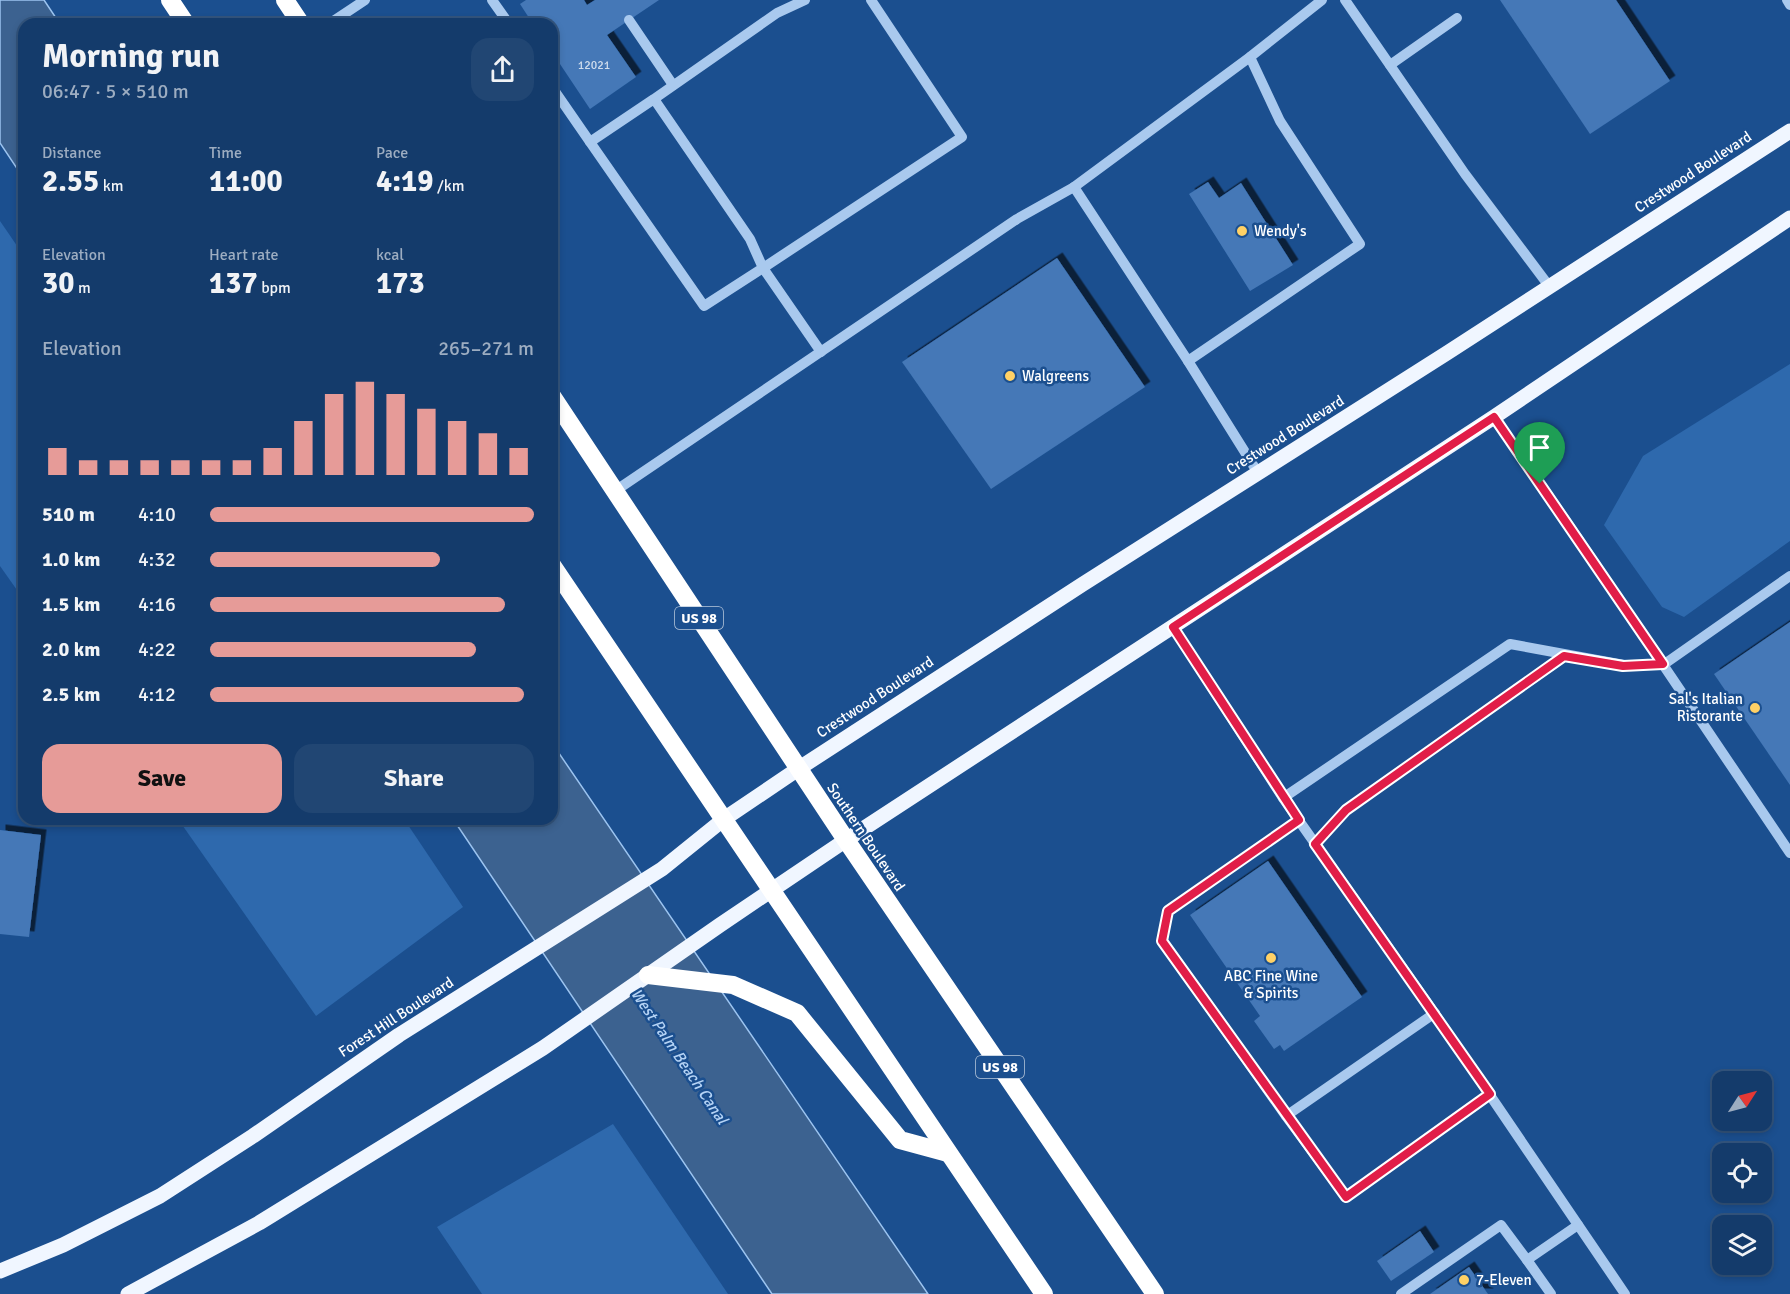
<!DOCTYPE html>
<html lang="en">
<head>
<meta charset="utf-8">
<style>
	body { margin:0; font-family:Signika,sans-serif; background:#214673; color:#f1f3f6; height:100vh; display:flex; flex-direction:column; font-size:22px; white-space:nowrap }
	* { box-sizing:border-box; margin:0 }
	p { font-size:20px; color:#9dadc1 }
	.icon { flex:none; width:33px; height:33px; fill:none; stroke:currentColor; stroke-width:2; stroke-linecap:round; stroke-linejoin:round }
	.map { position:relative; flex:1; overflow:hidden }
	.drawer { position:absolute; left:18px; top:18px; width:540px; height:807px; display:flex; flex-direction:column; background:#143b6b; border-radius:18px; box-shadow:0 3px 9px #0003,0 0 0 2px #33557e }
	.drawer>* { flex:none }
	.needle { width:39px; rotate:54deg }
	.controls { position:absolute; left:1712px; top:1071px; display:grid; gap:12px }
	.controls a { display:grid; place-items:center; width:60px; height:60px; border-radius:12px; background:#143b6b; box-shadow:0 3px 9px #0003,0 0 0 2px #33557e; font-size:30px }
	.pin { position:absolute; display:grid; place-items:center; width:51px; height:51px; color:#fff; margin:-62px -26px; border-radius:50% 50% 50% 0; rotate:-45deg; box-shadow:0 0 6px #0007 }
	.pin .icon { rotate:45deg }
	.round { display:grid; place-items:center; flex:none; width:63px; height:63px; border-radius:18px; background:#214673 }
	.head { display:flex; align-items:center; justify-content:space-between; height:102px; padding:0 24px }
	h1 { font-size:33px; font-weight:700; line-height:45px }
	.figures { display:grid; grid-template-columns:repeat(3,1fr); gap:9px; height:102px; padding:6px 24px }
	.figures div { display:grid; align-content:center }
	.figures b { font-size:30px; font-weight:700 }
	.figures small { font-size:16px; font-weight:400 }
	.figures p { font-size:16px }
	.chart { height:168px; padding:12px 24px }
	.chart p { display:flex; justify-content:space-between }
	.chart svg { width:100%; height:108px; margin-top:6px; stroke:#e69b98; stroke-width:6 }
	.primary-button { display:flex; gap:12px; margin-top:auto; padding:12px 24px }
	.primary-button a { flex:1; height:69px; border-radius:18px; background:#e69b98; color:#111; font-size:24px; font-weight:700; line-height:69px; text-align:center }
	.primary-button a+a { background:#214673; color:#f1f3f6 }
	ul { padding:0 24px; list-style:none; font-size:20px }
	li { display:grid; grid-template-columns:96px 72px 1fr; align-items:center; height:45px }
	li i { height:15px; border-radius:8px; background:#e69b98 }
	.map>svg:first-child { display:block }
</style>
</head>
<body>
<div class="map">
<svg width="1790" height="1294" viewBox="0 0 1790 1294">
	<defs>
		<filter id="shadow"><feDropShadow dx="5.5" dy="-5.5" stdDeviation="0" flood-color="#0009"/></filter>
	</defs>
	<rect width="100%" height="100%" fill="#1b4f8f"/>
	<g fill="#2e69ad">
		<path d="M0,221L24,256V600L0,566Z"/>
		<path d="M1790,364V541L1684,617L1662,607L1604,525L1643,456Z"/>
		<path d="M178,819H404L463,907L316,1016Z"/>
		<path d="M613,1124L728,1294H482L437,1227Z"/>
	</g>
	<g fill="#3c6290" stroke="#9cc4f0" stroke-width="1.5">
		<path d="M0,0H44L60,24H24V179L0,143Z"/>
		<path d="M552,743L928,1294H772L453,819H552Z"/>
	</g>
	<g fill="#4478b7" filter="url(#shadow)">
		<path d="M526,0H584L587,5L595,0H659L607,35L636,77L590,109L552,52V24H533L520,4Z"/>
		<path d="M1500,0H1616L1670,81L1590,134Z"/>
		<path d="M1208,182L1219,198L1241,183L1293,265L1250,291L1189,194Z"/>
		<path d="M1057,258L1145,387L991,489L902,362Z"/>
		<path d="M1790,622V785L1714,674Z"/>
		<path d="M0,830L41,835L29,937L0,934Z"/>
		<path d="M1268,861L1362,997L1284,1051L1280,1045L1274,1049L1254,1021L1260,1016L1190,915Z"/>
		<path d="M1420,1231L1434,1252L1391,1281L1377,1261Z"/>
		<path d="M1469,1267L1488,1294H1430Z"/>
	</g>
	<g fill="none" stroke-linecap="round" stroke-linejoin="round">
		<g stroke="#a9c9ee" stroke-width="10">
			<path d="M492,0L509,24"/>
			<path d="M1345,0L1465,174L1549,286"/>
			<path d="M1787,0L1790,5"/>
			<path d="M629,20L673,85"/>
			<path d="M329,24L365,0"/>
			<path d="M1390,65L1457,18"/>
			<path d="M552,87L590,142"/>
			<path d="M654,99L590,142L704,306L763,268L750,239L654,99L777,13L805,0"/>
			<path d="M1074,187L1188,361L1360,244L1280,121L1250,57"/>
			<path d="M821,352L763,268L962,137L871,0"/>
			<path d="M1188,361L1258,473"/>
			<path d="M1494,417L1579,540L1790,853"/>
			<path d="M615,491L1017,219L1074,187L1250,57L1322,0"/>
			<path d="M1173,627L1283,798L1426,1001L1625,1294"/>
			<path d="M1283,798L1510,644L1624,665H1663L1790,576"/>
			<path d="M1299,820L1168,911L1162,941L1286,1116L1435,1013"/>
			<path d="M1315,845L1346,810L1565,656"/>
			<path d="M1286,1116L1346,1197L1490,1094"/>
			<path d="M1527,1260L1551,1294"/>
			<path d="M1401,1294L1501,1225L1527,1260L1578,1225"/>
		</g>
		<g stroke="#f0f6ff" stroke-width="15">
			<path d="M0,1271L63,1245L160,1196L253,1136L399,1035L662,869L724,819L798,769L1083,584L1447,353L1790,131"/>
			<path d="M128,1294L259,1223L543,1048L720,925L846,840L1494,417L1790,218"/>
		</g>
		<g stroke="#fff" stroke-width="18">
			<path d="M170,0L186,24"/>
			<path d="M285,0L301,24"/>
			<path d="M552,396L846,840L1155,1294"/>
			<path d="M552,565L1044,1294"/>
			<path d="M648,975L733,985L797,1013L900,1140L948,1153"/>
		</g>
	</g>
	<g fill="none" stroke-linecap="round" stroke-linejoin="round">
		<defs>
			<path id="route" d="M1494,417L1663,664L1623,666L1564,656L1346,810L1315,844L1490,1094L1346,1197L1162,941L1168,911L1299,820L1173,627Z"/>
		</defs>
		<use href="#route" stroke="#fff" stroke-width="12"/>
		<use href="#route" stroke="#e11d48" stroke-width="8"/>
	</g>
	<g fill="#ffd166" stroke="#1b4f8f" stroke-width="2">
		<circle cx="1242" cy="231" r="6"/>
		<circle cx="1010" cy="376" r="6"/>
		<circle cx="1755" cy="708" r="6"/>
		<circle cx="1271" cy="958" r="6"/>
		<circle cx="1464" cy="1280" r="6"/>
	</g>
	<g text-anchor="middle" stroke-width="5" stroke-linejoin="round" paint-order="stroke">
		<g font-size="12" fill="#d0dded">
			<text x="594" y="69">12021</text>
		</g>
		<g fill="#1b4f8f" stroke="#bbcadd" stroke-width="1.5">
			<rect x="675" y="607" width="48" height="22" rx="4.5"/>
			<rect x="976" y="1056" width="48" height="22" rx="4.5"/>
		</g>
		<g font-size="14" font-weight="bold" fill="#fff">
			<text x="699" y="623">US 98</text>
			<text x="1000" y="1072">US 98</text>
		</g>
		<g font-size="15" fill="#fff" stroke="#1b4f8f">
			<text transform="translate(1693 172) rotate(-33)" y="5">Crestwood Boulevard</text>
			<text transform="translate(1285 435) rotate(-32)" y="5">Crestwood Boulevard</text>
			<text transform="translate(875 697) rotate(-33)" y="5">Crestwood Boulevard</text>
			<text transform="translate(866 837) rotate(56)" y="5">Southern Boulevard</text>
			<text transform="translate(396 1017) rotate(-33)" y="5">Forest Hill Boulevard</text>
		</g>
		<g font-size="15" fill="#fff" stroke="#1b4f8f" text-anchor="start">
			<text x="1254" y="236">Wendy's</text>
			<text x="1022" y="381">Walgreens</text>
			<text x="1743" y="704" text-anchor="end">Sal's Italian<tspan x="1743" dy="17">Ristorante</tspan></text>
			<text x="1271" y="981" text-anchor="middle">ABC Fine Wine<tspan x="1271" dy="17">&amp; Spirits</tspan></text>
			<text x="1476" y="1285">7-Eleven</text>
		</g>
		<g font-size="16" font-style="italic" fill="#b5d3f5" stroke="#1b4f8f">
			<text transform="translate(680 1056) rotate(56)" y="6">West Palm Beach Canal</text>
		</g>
	</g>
</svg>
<div class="controls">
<a><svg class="needle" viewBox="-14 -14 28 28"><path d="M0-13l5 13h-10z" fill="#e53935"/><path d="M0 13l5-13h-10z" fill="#9dadc1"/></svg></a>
<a><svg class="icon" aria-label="locate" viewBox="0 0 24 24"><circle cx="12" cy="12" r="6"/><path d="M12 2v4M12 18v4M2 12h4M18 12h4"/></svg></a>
<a><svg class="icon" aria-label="layers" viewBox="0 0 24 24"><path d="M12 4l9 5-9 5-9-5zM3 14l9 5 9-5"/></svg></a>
</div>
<div class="pin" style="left:1540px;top:484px;background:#1e9e55"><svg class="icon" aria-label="arrive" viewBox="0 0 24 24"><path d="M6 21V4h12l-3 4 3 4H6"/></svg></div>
<section class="drawer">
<div class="head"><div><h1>Morning run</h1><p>06:47 · 5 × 510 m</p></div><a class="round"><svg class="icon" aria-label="share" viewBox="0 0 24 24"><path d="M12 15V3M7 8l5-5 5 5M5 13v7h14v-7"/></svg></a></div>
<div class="figures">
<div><p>Distance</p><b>2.55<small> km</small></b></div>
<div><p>Time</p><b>11:00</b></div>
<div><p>Pace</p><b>4:19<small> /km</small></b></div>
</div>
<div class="figures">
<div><p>Elevation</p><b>30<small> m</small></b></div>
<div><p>Heart rate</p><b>137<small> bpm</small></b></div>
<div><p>kcal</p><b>173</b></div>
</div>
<div class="chart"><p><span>Elevation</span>265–271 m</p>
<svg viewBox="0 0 160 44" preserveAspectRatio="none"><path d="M5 44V33M15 44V38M25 44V38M35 44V38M45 44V38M55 44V38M65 44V38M75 44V33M85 44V22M95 44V11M105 44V6M115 44V11M125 44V17M135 44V22M145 44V27M155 44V33"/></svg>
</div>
<ul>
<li><b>510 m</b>4:10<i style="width:100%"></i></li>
<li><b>1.0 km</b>4:32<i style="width:71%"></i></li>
<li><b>1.5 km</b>4:16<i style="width:91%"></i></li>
<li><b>2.0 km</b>4:22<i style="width:82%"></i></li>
<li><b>2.5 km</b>4:12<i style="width:97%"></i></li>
</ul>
<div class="primary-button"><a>Save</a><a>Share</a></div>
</section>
</div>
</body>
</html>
